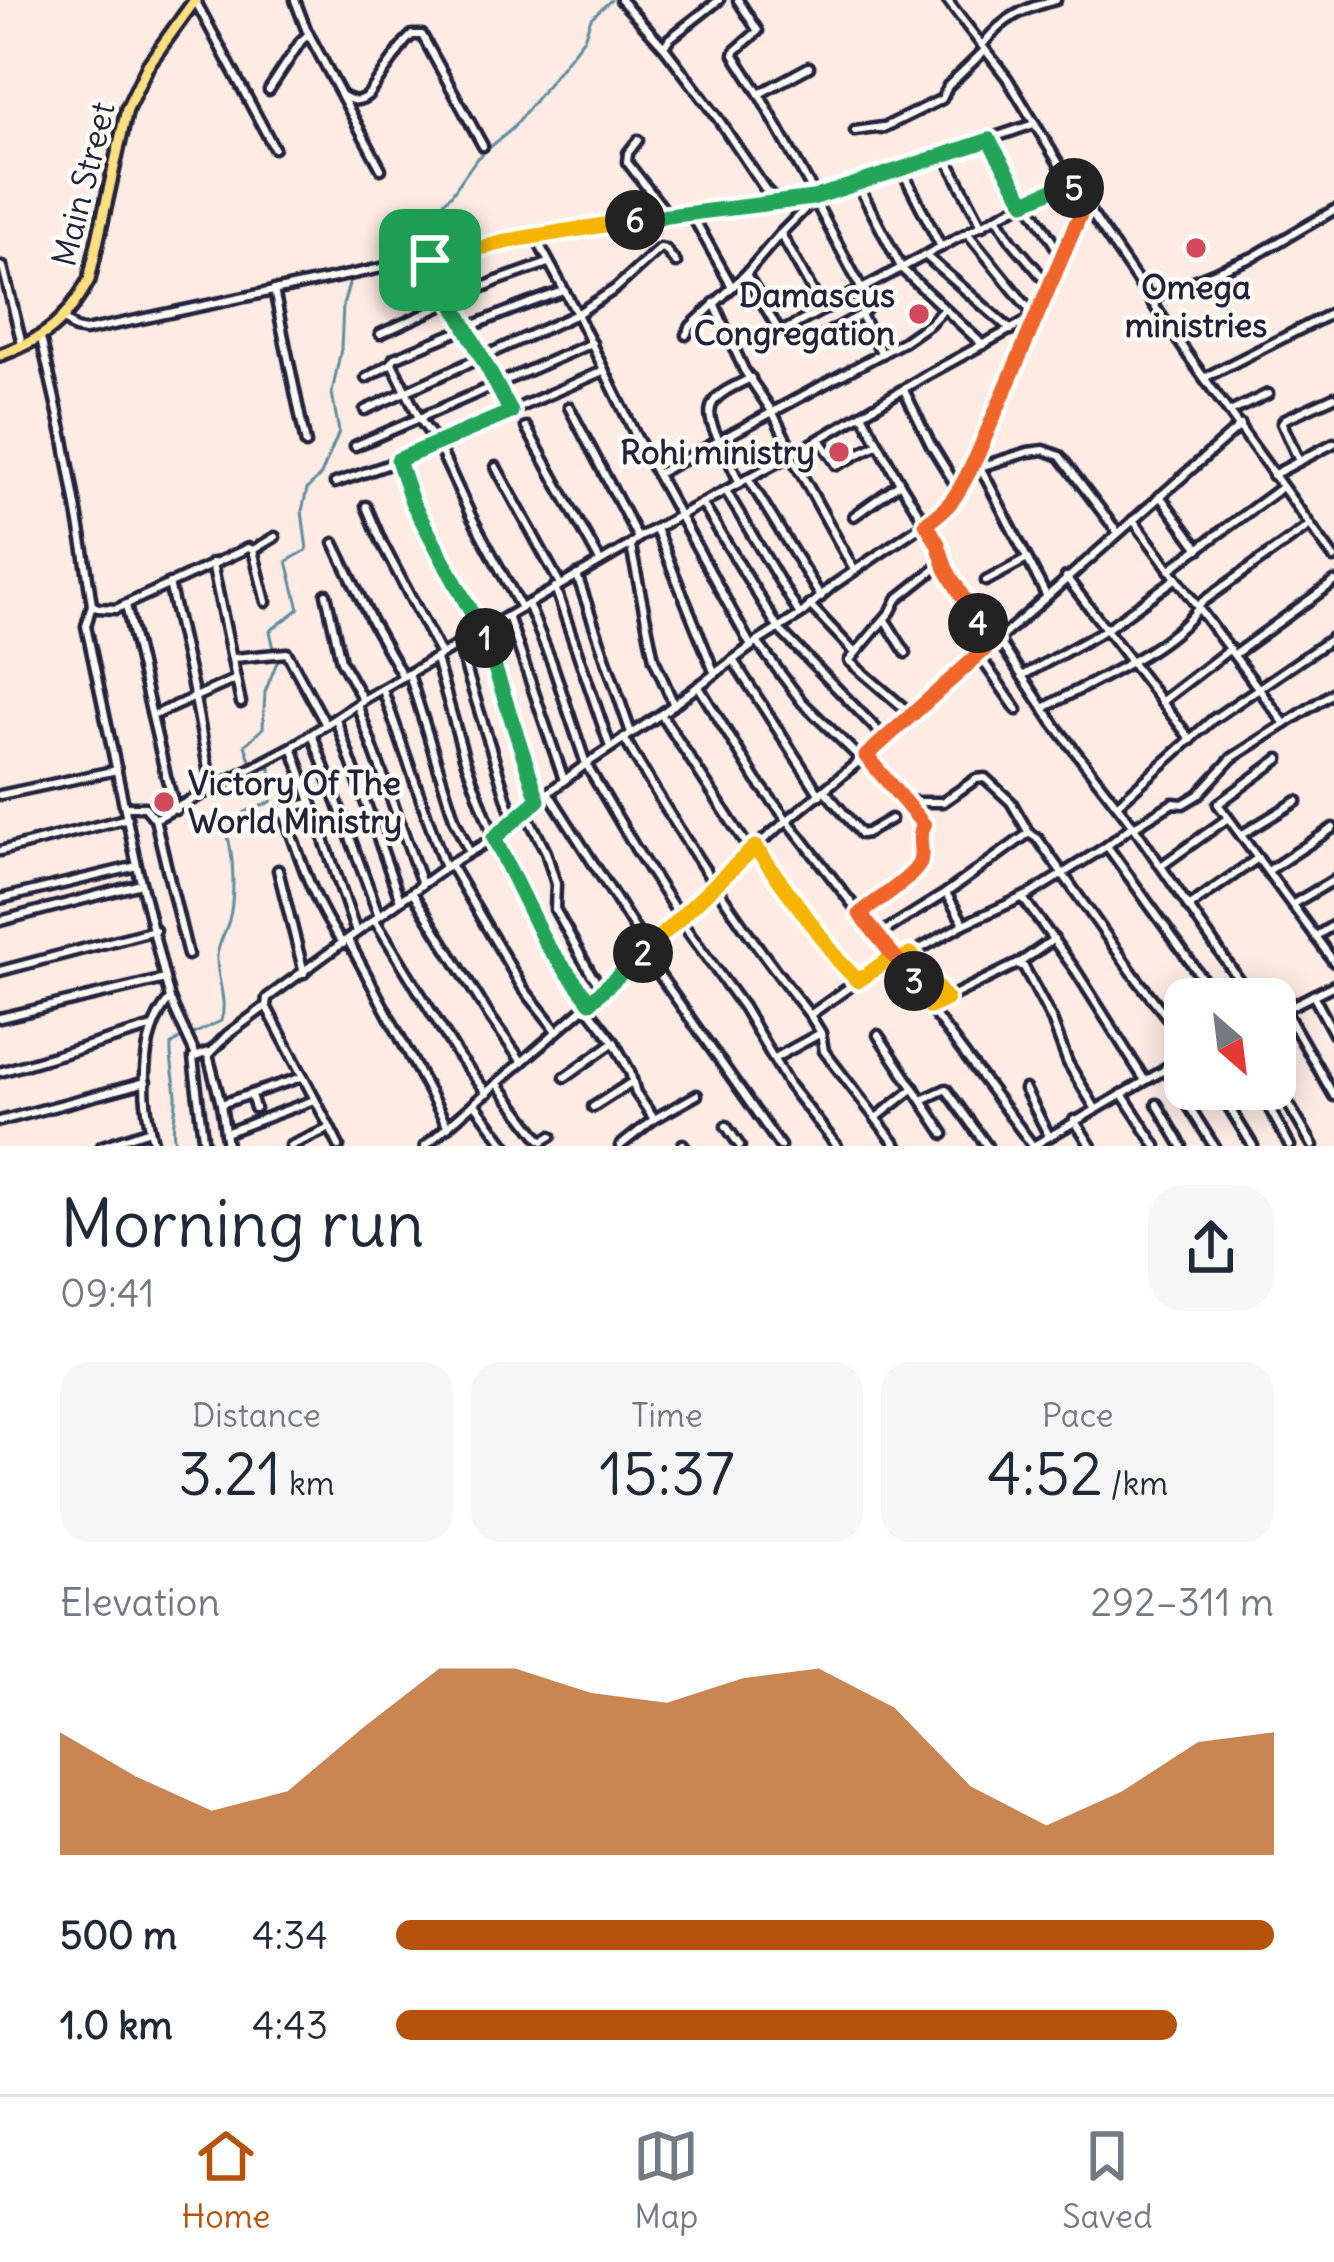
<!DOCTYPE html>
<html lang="en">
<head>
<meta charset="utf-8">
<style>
	body { margin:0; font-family:Delius,sans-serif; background:#f6f6f7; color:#1f2937; height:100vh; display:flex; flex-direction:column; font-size:45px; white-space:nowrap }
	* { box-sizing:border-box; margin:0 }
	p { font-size:39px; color:#747a83 }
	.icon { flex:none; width:66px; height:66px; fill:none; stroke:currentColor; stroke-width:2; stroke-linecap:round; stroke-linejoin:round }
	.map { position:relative; height:1146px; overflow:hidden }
	.sheet { display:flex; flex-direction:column; background:#fff; flex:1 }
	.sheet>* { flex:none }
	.needle { width:78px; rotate:152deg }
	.controls { position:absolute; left:1164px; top:978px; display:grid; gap:24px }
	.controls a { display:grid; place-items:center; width:132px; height:132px; border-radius:24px; background:#fff; box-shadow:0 6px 30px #0003; font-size:60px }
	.pin { position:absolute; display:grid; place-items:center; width:102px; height:102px; color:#fff; margin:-51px; border-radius:24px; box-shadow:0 6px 18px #0006 }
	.km { position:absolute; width:60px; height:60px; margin:-30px; border-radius:50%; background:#222; color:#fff; font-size:33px; line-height:60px; text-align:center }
	.round { display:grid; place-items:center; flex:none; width:126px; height:126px; border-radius:36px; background:#f6f6f7 }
	.summary { display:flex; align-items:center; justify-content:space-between; height:204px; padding:0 60px }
	h1 { font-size:66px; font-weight:600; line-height:90px }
	.metrics { display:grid; grid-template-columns:repeat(3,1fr); gap:18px; height:204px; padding:12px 60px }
	.metrics div { display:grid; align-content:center; border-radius:30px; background:#f6f6f7; text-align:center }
	.metrics b { font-size:60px; font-weight:600 }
	.metrics small { font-size:33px; font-weight:400 }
	.metrics p { font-size:33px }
	.chart { height:336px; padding:24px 60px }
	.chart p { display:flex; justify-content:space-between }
	.chart svg { width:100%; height:216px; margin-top:12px; fill:#b45309; opacity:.7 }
	ul { padding:0 60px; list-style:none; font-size:39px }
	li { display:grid; grid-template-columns:192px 144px 1fr; align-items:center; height:90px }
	li i { height:30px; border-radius:15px; background:#b45309 }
	.menu { display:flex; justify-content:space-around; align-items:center; height:168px; border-top:3px solid #e0e1e3; background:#fff; font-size:33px; color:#747a83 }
	.menu a { display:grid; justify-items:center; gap:6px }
	.menu .selected { color:#b45309 }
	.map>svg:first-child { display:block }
</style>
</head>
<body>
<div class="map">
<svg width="1334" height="1146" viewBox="0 0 1334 1146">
	<rect width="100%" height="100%" fill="#fdebe4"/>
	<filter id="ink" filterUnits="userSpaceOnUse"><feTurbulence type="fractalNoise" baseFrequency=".00833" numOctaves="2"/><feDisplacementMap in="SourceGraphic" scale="24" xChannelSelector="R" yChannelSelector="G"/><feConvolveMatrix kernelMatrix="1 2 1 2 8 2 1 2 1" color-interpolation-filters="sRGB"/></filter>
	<g filter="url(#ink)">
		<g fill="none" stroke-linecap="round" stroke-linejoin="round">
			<g stroke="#5f8ea0" stroke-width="3">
				<path d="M366,274H382V265L417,239L419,226L451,195L477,158L512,129L584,38L591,18L611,0"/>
				<path d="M191,1035L221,1021C228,1000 216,979 217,956C218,944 226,931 229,920C235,898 234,855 227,834C242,807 246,813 271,802L274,785L270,768L257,770L252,766L245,745L263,728L265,692L277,662L270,631L299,609L287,561L307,550L302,511L307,489L321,475L339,432L332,393L341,349L343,305L351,277"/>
				<path d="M177,1146C169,1130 177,1113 176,1096C175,1079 170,1063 171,1045L185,1035"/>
			</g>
			<defs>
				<g id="minor">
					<path d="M195,0L274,148"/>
					<path d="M295,0L306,29L381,169"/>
					<path d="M621,0L663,46"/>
					<path d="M719,0L669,39L664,47L719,120L765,189L779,203"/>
					<path d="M738,0L758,31L735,51L734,55L759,94L816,197"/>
					<path d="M947,0L1007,78L1070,182L1192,361L1334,558"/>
					<path d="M984,43C1003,18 1026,7 1056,0"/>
					<path d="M269,90L301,41L309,34"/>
					<path d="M759,94L809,67"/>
					<path d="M343,96C353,102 359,102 368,95L405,42L412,35H422L483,146"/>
					<path d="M881,129L942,99L948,86L985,50"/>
					<path d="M855,131L883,127"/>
					<path d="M638,140L628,153L627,162L669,216"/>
					<path d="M989,140L1062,257"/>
					<path d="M945,155L982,226"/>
					<path d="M902,170L941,247"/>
					<path d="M858,185L902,269L983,345"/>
					<path d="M815,201L870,305L861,315L822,336"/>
					<path d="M692,215L731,285"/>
					<path d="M997,217L1011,240L1050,286"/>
					<path d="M781,234L823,310"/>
					<path d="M969,235L1029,309L1031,318"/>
					<path d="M535,236L577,314L636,436L751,646"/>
					<path d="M926,256L1011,330"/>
					<path d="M430,261L510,412"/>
					<path d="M0,266L3,267L22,344"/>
					<path d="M746,274L778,329L785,330L1025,202L1070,182"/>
					<path d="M274,290L306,444"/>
					<path d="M1151,298L1253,257L1334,210"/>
					<path d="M714,303L744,370L773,413L793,453"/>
					<path d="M861,315L882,354"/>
					<path d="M64,319L75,329L85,331L518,239L652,218L813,198L1034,124"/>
					<path d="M380,334L497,281L548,263"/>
					<path d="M686,335L691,326L746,274L780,234L814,200"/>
					<path d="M41,338L64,439L84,551L92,605L86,626L137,866L170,999C137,1036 142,1101 154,1146"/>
					<path d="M1206,377L1334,312"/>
					<path d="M366,378L392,363"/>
					<path d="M904,390L931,445L960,492"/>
					<path d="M569,407L638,538"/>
					<path d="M365,410L577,314L615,289L660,248L665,249L676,263"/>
					<path d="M1230,412L1268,394"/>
					<path d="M862,414L900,483L938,544L946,569L974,618L994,641"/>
					<path d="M526,427L600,561"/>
					<path d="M820,439L837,465L878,444"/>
					<path d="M355,446L592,343"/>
					<path d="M791,455L854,570"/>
					<path d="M975,457L1046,595"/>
					<path d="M397,460L412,502L483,632L538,800"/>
					<path d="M1299,461L1282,423L1285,419L1334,397"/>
					<path d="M496,467L560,584"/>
					<path d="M980,467L1028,452L1044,450L1060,456L1118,533"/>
					<path d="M657,474L903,342L929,324L944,309"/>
					<path d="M1273,475L1334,443"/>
					<path d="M748,478L821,597"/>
					<path d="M335,483L387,465L603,371"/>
					<path d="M740,483C732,467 725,451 717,436C698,400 721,393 751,378"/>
					<path d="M726,491L800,615"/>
					<path d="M1160,496L1199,549"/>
					<path d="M702,503L778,628L886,739"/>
					<path d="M366,506L382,543L441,655"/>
					<path d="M854,516L900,483"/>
					<path d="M1133,520L1285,724L1334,692"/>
					<path d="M656,529L715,674"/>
					<path d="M334,543L372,622L403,677"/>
					<path d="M631,547L654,659L674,705"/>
					<path d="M253,550L275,537"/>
					<path d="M212,563L241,703"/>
					<path d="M1169,570L1282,487"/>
					<path d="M577,575L631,733"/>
					<path d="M1066,577L1191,740"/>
					<path d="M986,581L1027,559"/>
					<path d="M169,583L195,698L212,790"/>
					<path d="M555,587L610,747"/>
					<path d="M326,594L341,661L363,700"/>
					<path d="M528,604L552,663L586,764L636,849L680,917"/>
					<path d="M92,605L98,608L116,609L248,548L253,550L266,602"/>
					<path d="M126,605L166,776L176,810"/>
					<path d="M810,605L855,653"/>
					<path d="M521,608L471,516L437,443L419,418L392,363L394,358C451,335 506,310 564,291"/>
					<path d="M508,616L564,780"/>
					<path d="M885,620L906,653"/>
					<path d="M997,638L1054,724L1134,827L1252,999"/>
					<path d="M757,642L802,702L862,760"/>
					<path d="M459,646L513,819"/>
					<path d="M1235,654L1334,582"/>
					<path d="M979,655L1017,710"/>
					<path d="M234,658L287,653L326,725"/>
					<path d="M436,659L464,757L494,838L546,944L590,1002"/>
					<path d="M733,660L820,795"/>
					<path d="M409,674L455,821L469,851"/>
					<path d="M1022,676L1105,630L1175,579"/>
					<path d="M699,687L757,781L860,914"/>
					<path d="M383,690L445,868"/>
					<path d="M1161,702L1230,649"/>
					<path d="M357,704L422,884"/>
					<path d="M1044,708C1090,682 1176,648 1202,602L1310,525"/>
					<path d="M661,714L751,852"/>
					<path d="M912,715L849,661L891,611L897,599L945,561"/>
					<path d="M152,716L236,679"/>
					<path d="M336,719L400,900"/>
					<path d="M312,734L379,916"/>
					<path d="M624,738C680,835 740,928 810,1015L893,956"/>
					<path d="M292,747L356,932"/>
					<path d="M866,756L906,802H943L976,779L985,778L1011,802L1029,833L946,893L877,936L899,961L938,1019L1033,1146"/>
					<path d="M1279,759L1218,804L1334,962"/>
					<path d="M825,791L861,834L867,833L891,819"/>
					<path d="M548,792L647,948"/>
					<path d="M0,795L117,770"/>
					<path d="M310,803L283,810C299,855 314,905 343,944"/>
					<path d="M1119,803L1212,720L1334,637"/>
					<path d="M125,807H145L155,819L292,747L363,700L630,545L638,538L813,443L927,375L1033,317"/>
					<path d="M525,810L546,852L556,884L555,909L591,974L603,990"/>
					<path d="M155,819L188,955"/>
					<path d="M1134,827L1173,803L1183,804L1198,795L1232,758L1285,724"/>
					<path d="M1029,833L1038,839L1137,979L1185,1040"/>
					<path d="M1241,835L1297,801"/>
					<path d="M1107,846L1217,999"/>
					<path d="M755,847L838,960L858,981"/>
					<path d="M0,851L128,818"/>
					<path d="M450,864L522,987L557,1031"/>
					<path d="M1161,866L1228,818"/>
					<path d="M278,870L304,973"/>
					<path d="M1268,871L1333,828"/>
					<path d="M412,892L490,1017L522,1062"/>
					<path d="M946,893L964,924"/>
					<path d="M1023,898L1076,971L1144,1079"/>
					<path d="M0,899L137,866"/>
					<path d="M1293,904L1334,880"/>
					<path d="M1188,907L1258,858"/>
					<path d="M679,919L743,1007L789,1085L837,1146"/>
					<path d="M375,920L459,1057L487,1093"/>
					<path d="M0,921L141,884"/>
					<path d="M877,936L860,914C876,901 914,879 920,862C925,848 916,838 924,825L907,803"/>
					<path d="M1316,936L1334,925"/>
					<path d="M348,940L448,1127"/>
					<path d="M644,953L780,1146"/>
					<path d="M911,954L946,999L1013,966L1018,964L1024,967L1052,1020L1068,1063L1095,1108"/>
					<path d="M899,961L964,924L1032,893L1107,846L1133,825"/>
					<path d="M1018,964L1054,939"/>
					<path d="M0,971L155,930"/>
					<path d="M1313,995L1334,1034"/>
					<path d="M170,999L196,1056"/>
					<path d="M266,1006L330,1128L290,1146"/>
					<path d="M586,1006L614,1042L630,1072L636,1093L654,1119L620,1146"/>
					<path d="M1284,1009L1334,1096"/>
					<path d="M1275,1014L1334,985"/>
					<path d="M810,1015L821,1033L824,1051L897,1146"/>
					<path d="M0,1018L165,979"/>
					<path d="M878,1035L944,1134"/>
					<path d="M775,1058L819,1034"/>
					<path d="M1165,1068L1214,1146"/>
					<path d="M0,1072L153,1027"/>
					<path d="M565,1077L614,1042"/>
					<path d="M1275,1081L1313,1146"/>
					<path d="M498,1084L539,1138L543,1141L551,1136"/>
					<path d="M1025,1089L1049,1136"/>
					<path d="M1218,1089L1253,1146"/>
					<path d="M1259,1089L1290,1146"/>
					<path d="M1122,1094L1156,1146"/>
					<path d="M251,1095L255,1108"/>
					<path d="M922,1100L946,1089L987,1146"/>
					<path d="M221,1104L302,1077"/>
					<path d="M475,1104L506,1146"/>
					<path d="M1157,1104L1182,1146"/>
					<path d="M593,1107L632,1082"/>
					<path d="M876,1118L914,1088"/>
					<path d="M654,1119L697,1095"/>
					<path d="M1074,1120L1091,1146"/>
					<path d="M0,1121L146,1082"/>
					<path d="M726,1126L740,1146"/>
					<path d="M330,1128L339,1146"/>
					<path d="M225,1133L314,1100"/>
					<path d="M683,1144L684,1146"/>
					<path d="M102,1146L150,1130"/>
					<path d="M204,1146L193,1058L208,1052"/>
					<path d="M227,1146L221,1104L208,1055L227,1035L266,1006L267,998L450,864L494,838L513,819L586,764L661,714L757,642L800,615L832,586L947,508L960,492L975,457L1085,203"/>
					<path d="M425,1146L586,1006L755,847L886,739L1241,425"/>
					<path d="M1033,1146L1185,1058"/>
				</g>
				<path id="major" d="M0,355C46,338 65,323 89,280L127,109L148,65L195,0"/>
			</defs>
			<use href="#minor" stroke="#22223b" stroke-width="15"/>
			<use href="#major" stroke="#22223b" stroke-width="18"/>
			<use href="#minor" stroke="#fdfcf7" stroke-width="6"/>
			<use href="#major" stroke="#ffdf80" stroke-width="9"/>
		</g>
	</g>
	<g fill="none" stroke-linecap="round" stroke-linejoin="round" filter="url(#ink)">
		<defs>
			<path id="split-1" d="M430,260L511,412L398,460L412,502L485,638"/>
			<path id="split-2" d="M485,638L538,800L494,838L546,944L590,1002L643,953"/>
			<path id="split-3" d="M643,953L755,847L838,960L858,981L893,956L899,961L911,954L946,999L930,1007L914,981"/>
			<path id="split-4" d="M914,981L860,914C875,901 914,878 920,862C924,848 916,838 924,825L866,756L994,641L978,623"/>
			<path id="split-5" d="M978,623L946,569L938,544L926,523C956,504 960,488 976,458L1085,203L1074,188"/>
			<path id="split-6" d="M635,220L813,198L989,140L1025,202L1070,182L1074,188"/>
			<path id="split-7" d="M430,260L518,239L635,220"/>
		</defs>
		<use href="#split-1" stroke="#fff" stroke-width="24"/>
		<use href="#split-2" stroke="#fff" stroke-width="24"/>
		<use href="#split-3" stroke="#fff" stroke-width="24"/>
		<use href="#split-4" stroke="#fff" stroke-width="24"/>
		<use href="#split-5" stroke="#fff" stroke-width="24"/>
		<use href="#split-6" stroke="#fff" stroke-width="24"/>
		<use href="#split-7" stroke="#fff" stroke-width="24"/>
		<use href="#split-1" stroke="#22a559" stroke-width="15"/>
		<use href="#split-2" stroke="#22a559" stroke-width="15"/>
		<use href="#split-3" stroke="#f5b400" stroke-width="15"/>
		<use href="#split-4" stroke="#f0652b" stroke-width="15"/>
		<use href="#split-5" stroke="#f0652b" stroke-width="15"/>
		<use href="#split-6" stroke="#22a559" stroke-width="15"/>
		<use href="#split-7" stroke="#f5b400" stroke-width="15"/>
	</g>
	<g fill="#d1495b" stroke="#fdfcf7" stroke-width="4.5">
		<circle cx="1196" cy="248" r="12"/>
		<circle cx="919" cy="314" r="12"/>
		<circle cx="839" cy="452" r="12"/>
		<circle cx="164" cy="802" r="12"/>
	</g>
	<g text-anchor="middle" stroke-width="9" stroke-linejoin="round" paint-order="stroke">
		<g font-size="33" fill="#22223b" stroke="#fdfcf7">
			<text transform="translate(83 184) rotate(-76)" y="12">Main Street</text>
		</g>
		<g font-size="33" font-weight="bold" fill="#22223b" stroke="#fdfcf7" text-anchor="end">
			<text x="1196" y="299" text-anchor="middle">Omega<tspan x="1196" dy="38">ministries</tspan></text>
			<text x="895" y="307">Damascus<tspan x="895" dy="38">Congregation</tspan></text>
			<text x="815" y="464">Rohi ministry</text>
			<text x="188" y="795" text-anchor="start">Victory Of The<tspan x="188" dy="38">World Ministry</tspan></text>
		</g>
	</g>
</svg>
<div class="controls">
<a><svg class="needle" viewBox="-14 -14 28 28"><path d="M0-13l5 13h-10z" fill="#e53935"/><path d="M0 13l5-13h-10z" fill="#747a83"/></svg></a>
</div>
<div class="pin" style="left:430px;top:260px;background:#1e9e55"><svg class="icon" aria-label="arrive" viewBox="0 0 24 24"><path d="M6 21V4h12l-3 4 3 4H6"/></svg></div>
<b class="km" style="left:485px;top:638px">1</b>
<b class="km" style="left:643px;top:953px">2</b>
<b class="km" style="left:914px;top:981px">3</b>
<b class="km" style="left:978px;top:623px">4</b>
<b class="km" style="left:1074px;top:188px">5</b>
<b class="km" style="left:635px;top:220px">6</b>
</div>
<section class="sheet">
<div class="summary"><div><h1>Morning run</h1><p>09:41</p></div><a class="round"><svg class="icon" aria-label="share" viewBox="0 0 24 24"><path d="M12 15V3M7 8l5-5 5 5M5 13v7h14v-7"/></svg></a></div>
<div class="metrics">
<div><p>Distance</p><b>3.21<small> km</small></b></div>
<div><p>Time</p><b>15:37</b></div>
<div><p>Pace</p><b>4:52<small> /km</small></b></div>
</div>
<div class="chart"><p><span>Elevation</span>292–311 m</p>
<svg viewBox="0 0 160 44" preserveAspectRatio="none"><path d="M0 44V19L10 28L20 35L30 31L40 18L50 6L60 6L70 11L80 13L90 8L100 6L110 14L120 30L130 38L140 31L150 21L160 19V44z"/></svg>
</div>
<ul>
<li><b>500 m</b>4:34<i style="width:100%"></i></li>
<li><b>1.0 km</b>4:43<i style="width:89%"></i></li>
</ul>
</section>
<nav class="menu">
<a class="selected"><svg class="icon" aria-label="home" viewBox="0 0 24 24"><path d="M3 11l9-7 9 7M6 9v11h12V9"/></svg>Home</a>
<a><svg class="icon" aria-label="map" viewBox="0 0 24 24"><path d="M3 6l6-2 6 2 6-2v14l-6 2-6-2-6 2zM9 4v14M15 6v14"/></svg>Map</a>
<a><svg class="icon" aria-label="saved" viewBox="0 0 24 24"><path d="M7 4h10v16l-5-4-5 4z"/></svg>Saved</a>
</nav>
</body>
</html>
